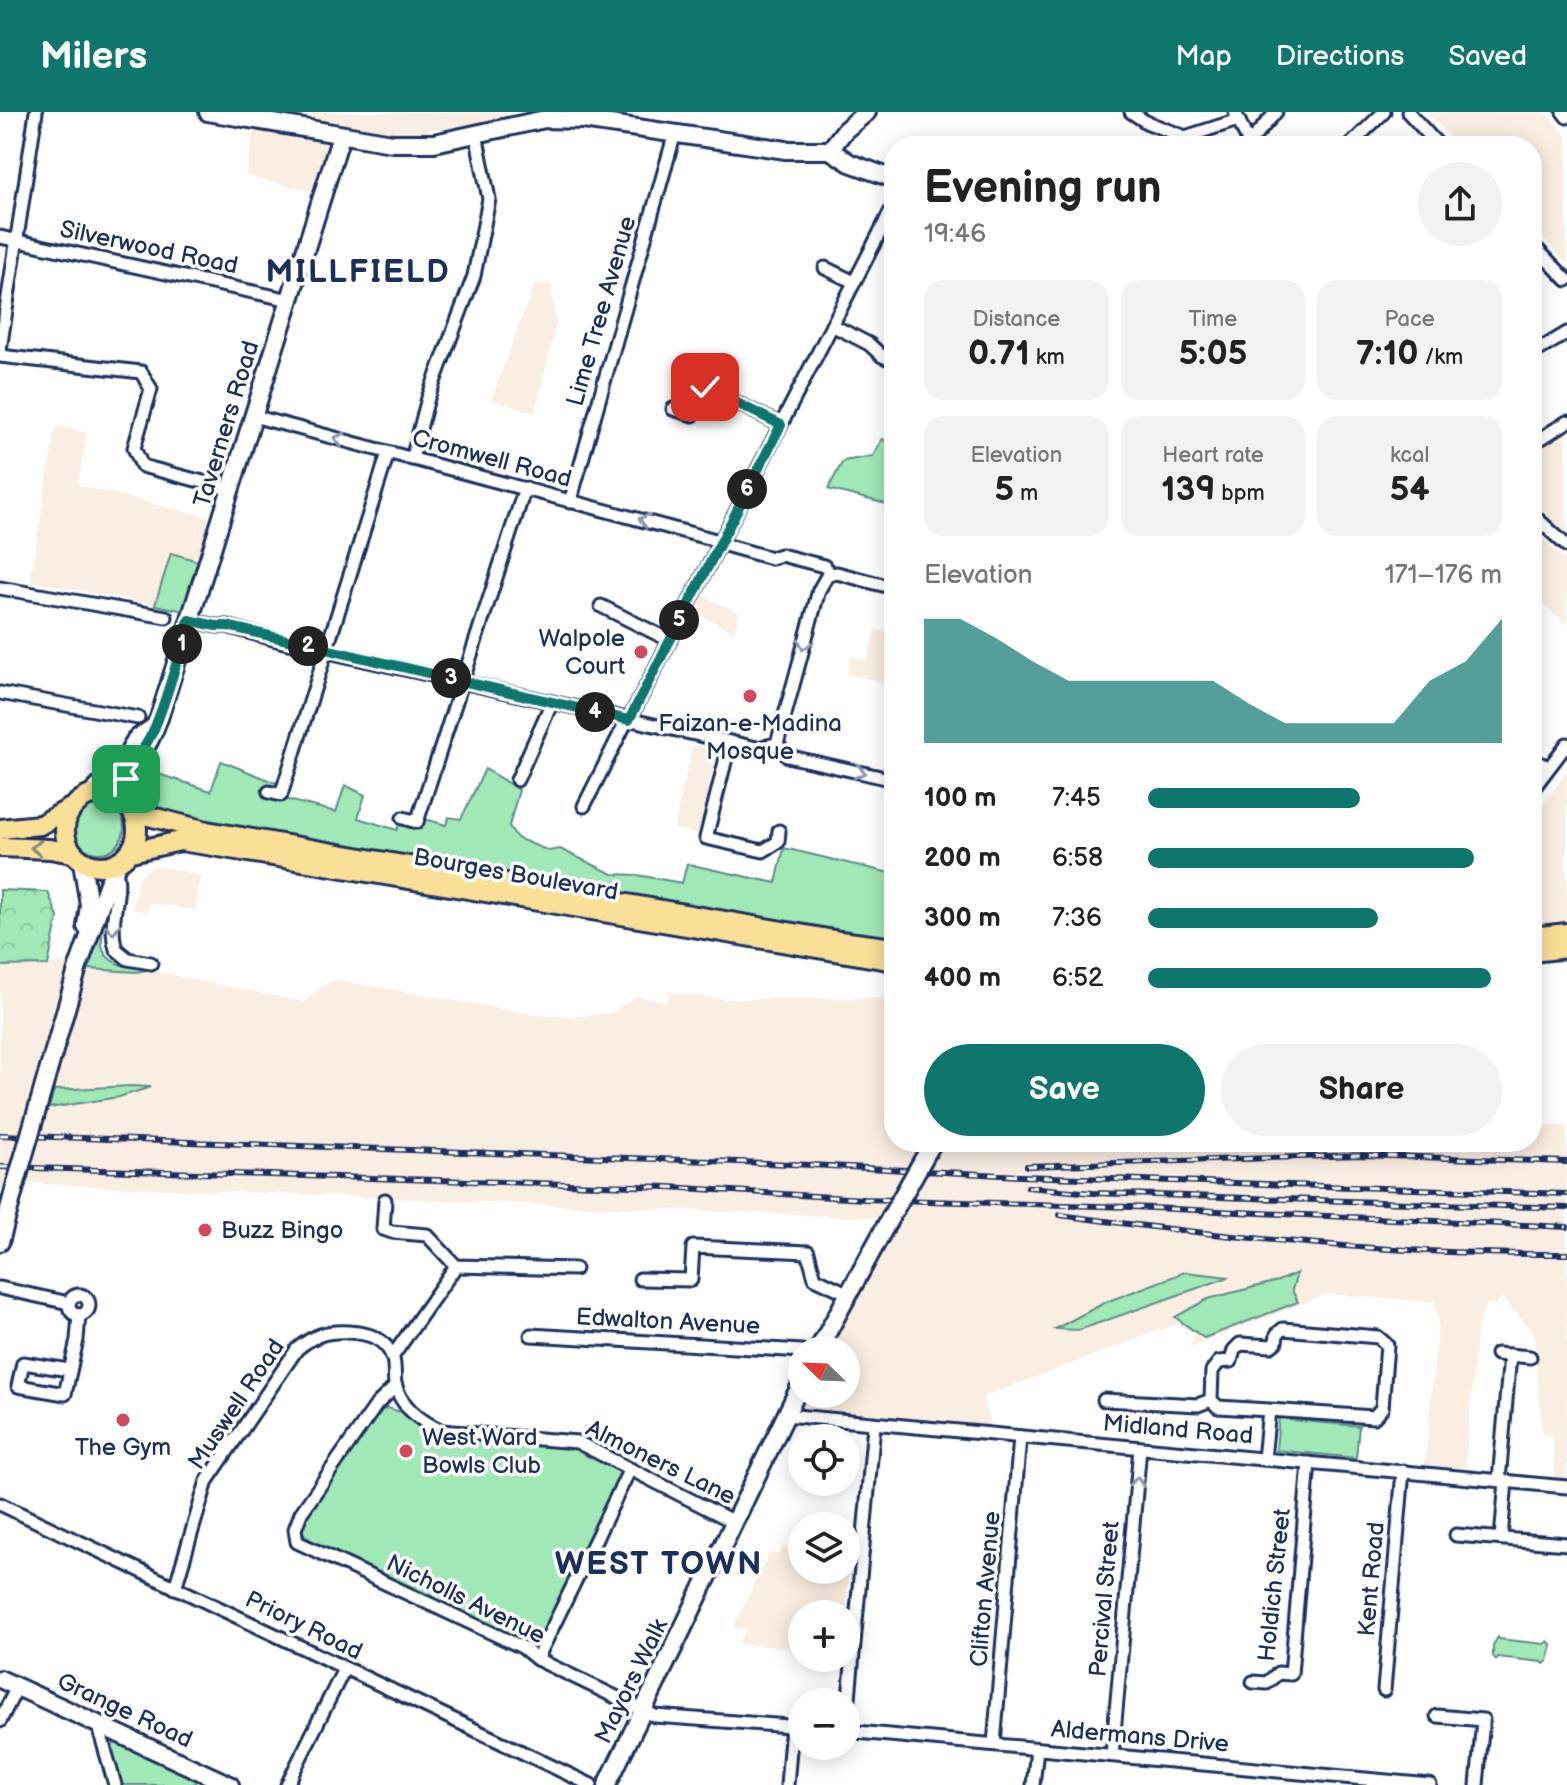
<!DOCTYPE html>
<html lang="en">
<head>
<meta charset="utf-8">
<style>
	body { margin:0; font-family:"Balsamiq Sans",sans-serif; background:#f2f2f2; color:#222; height:100vh; display:flex; flex-direction:column; font-size:30px; white-space:nowrap }
	* { box-sizing:border-box; margin:0 }
	p { font-size:26px; color:#767676 }
	.icon { flex:none; width:44px; height:44px; fill:none; stroke:currentColor; stroke-width:2; stroke-linecap:round; stroke-linejoin:round }
	.map { position:relative; flex:1; overflow:hidden }
	.drawer { position:absolute; left:884px; top:24px; width:658px; height:1016px; display:flex; flex-direction:column; background:#fff; border-radius:32px; box-shadow:0 4px 20px #0003 }
	.drawer>* { flex:none }
	.needle { width:52px; rotate:293deg }
	.tools { position:absolute; left:788px; top:1224px; display:grid; gap:16px }
	.tools a { display:grid; place-items:center; width:72px; height:72px; border-radius:50%; background:#fff; box-shadow:0 4px 20px #0003; font-size:40px }
	.pin { position:absolute; display:grid; place-items:center; width:68px; height:68px; color:#fff; margin:-34px; border-radius:16px; box-shadow:0 4px 12px #0006 }
	.km { position:absolute; width:40px; height:40px; margin:-20px; border-radius:50%; background:#222; color:#fff; font-size:22px; line-height:40px; text-align:center }
	.round { display:grid; place-items:center; flex:none; width:84px; height:84px; border-radius:42px; background:#f2f2f2 }
	.overview { display:flex; align-items:center; justify-content:space-between; height:136px; padding:0 40px }
	h1 { font-size:44px; font-weight:700; line-height:60px }
	.figures { display:grid; grid-template-columns:repeat(3,1fr); gap:12px; height:136px; padding:8px 40px }
	.figures div { display:grid; align-content:center; border-radius:20px; background:#f2f2f2; text-align:center }
	.figures b { font-size:34px; font-weight:700 }
	.figures small { font-size:22px; font-weight:400 }
	.figures p { font-size:22px }
	.chart { height:224px; padding:16px 40px }
	.chart p { display:flex; justify-content:space-between }
	.chart svg { width:100%; height:144px; margin-top:8px; fill:#0f766e; opacity:.7 }
	.button { display:flex; gap:16px; margin-top:auto; padding:16px 40px }
	.button a { flex:1; height:92px; border-radius:48px; background:#0f766e; color:#fff; font-size:32px; font-weight:700; line-height:92px; text-align:center }
	.button a+a { background:#f2f2f2; color:#222 }
	ul { padding:0 40px; list-style:none; font-size:26px }
	li { display:grid; grid-template-columns:128px 96px 1fr; align-items:center; height:60px }
	li i { height:20px; border-radius:10px; background:#0f766e }
	header { display:flex; align-items:center; gap:48px; box-sizing:border-box; height:112px; padding:0 40px; background:#0f766e; color:#fff }
	header strong { font-size:38px }
	nav { display:flex; gap:44px; margin-inline-start:auto; font-size:28px }
	.map>svg:first-child { display:block }
</style>
</head>
<body>
<header>
<strong>Milers</strong>
<nav><a>Map</a><a>Directions</a><a>Saved</a></nav>
</header>
<div class="map">
<svg width="1567" height="1673" viewBox="0 0 1567 1673">
	<defs>
		<pattern id="forest-crowns" width="20" height="18" patternUnits="userSpaceOnUse" patternTransform="scale(2)"><rect width="20" height="18" fill="#a0e8b6"/><path d="M2 6a3 3 0 1 1 6 0M12 15a3 3 0 1 1 6 0" fill="none" stroke="#89c79f"/></pattern>
	</defs>
	<rect width="100%" height="100%" fill="#fff"/>
	<filter id="ink" filterUnits="userSpaceOnUse"><feTurbulence type="fractalNoise" baseFrequency=".0125" numOctaves="2"/><feDisplacementMap in="SourceGraphic" scale="16" xChannelSelector="R" yChannelSelector="G"/><feConvolveMatrix kernelMatrix="1 2 1 2 8 2 1 2 1" color-interpolation-filters="sRGB"/></filter>
	<g filter="url(#ink)">
		<g fill="#faede1">
			<path d="M288,0H513L485,10L396,23L338,14L312,79L246,64L254,16L266,18L287,4Z"/>
			<path d="M1427,0H1545L1567,25V152L1532,114V34H1458Z"/>
			<path d="M535,171L551,173L556,212L535,301L491,288Z"/>
			<path d="M56,314L87,321L78,373L214,407L201,450L171,441L155,493L30,469Z"/>
			<path d="M1567,317V424L1532,390V339Z"/>
			<path d="M1532,416L1567,450V513L1532,483Z"/>
			<path d="M700,482L739,501L734,520L691,498Z"/>
			<path d="M894,506V573L847,562L851,545L867,549L876,517L890,521Z"/>
			<path d="M693,633L717,638L698,722L674,716Z"/>
			<path d="M1567,660V810L1532,813V709Z"/>
			<path d="M154,754L201,763L195,798L149,791L146,800L132,797L139,765Z"/>
			<path d="M67,851L89,857L136,860L147,858L303,890L329,870L337,868L537,903L571,905L612,901L636,884L667,890L669,880L721,887L894,886V1030H1390L1391,1033H1449L1454,1037L1467,1038L1468,1030H1532V1014H1567V1369L1555,1368L1553,1323L1542,1322L1534,1220L1501,1185L1495,1194L1487,1191L1477,1215L1465,1356L1425,1353L1438,1212L1435,1190L1327,1182L1190,1235L1196,1221L1176,1212L983,1285L992,1317L785,1297L802,1282H846V1238H815L883,1106L22,1071L0,1077V854Z"/>
			<path d="M782,1435L801,1438L799,1452L802,1453V1458L849,1457L845,1502H802V1537L739,1532L745,1517L733,1516L769,1441L780,1442Z"/>
		</g>
		<g fill="#a0e8b6" stroke="#5e8c8a" stroke-width="2">
			<path d="M882,327L894,333V394L828,377L843,349L873,344Z"/>
			<path d="M171,441L201,450L185,499L155,493Z"/>
			<path d="M221,649L279,672L268,676V683L336,700L345,673L365,683L358,706L397,718L400,710L421,717L425,707L446,713L449,705L461,707L485,657L519,678L509,714L517,726L549,739L560,737L613,762L637,763L682,771L687,752L776,771L784,736L894,762V830L214,713L141,692L152,660L211,679Z"/>
			<circle cx="99" cy="716" r="25"/>
			<path d="M103,805C104,815 101,824 102,833C105,854 131,855 147,858L136,860L89,857Z"/>
			<path d="M131,974L151,975L119,985L49,996L54,978Z"/>
			<path d="M1185,1160L1229,1165L1079,1218L1055,1217L1106,1190Z"/>
			<path d="M1297,1161L1292,1178L1298,1190L1204,1226L1175,1205L1208,1187L1278,1169Z"/>
			<path d="M387,1296L401,1300L419,1313L444,1324L576,1336L622,1360L544,1522L528,1530L310,1428L301,1419L304,1406L378,1300Z"/>
			<path d="M1279,1304H1286L1290,1308L1359,1314L1356,1346L1276,1338Z"/>
			<path d="M1498,1525L1499,1527L1544,1532L1548,1529L1552,1534L1548,1549L1544,1552L1542,1550L1498,1545L1496,1548L1493,1544V1533Z"/>
			<path d="M115,1629L199,1667L192,1673H121L111,1638Z"/>
		</g>
		<path fill="url(#forest-crowns)" stroke="#5e8c8a" stroke-width="2" d="M0,778L48,780L58,805L48,853L0,854Z"/>
		<g fill="none" stroke-linecap="round" stroke-linejoin="round">
			<defs>
				<g id="street">
					<path d="M1131,0L1146,10L1185,25L1238,8"/>
					<path d="M1235,0L1250,34"/>
					<path d="M1408,0L1439,34"/>
					<path d="M1563,0L1567,5"/>
					<path d="M1249,31L1276,0"/>
					<path d="M1349,34L1384,0"/>
					<path d="M0,125L290,188"/>
					<path d="M1532,132L1567,168"/>
					<path d="M825,156L854,170"/>
					<path d="M832,213L869,232L882,244L894,249"/>
					<path d="M0,238L36,0"/>
					<path d="M1532,242L1567,221"/>
					<path d="M0,244L141,260L151,277L134,336L142,354L230,377"/>
					<path d="M673,297L693,303L705,275L781,313"/>
					<path d="M253,304L719,429"/>
					<path d="M1532,332L1567,310"/>
					<path d="M412,347L428,286L474,164L489,87L476,22"/>
					<path d="M570,390L675,21"/>
					<path d="M1532,402L1567,434"/>
					<path d="M718,431L771,446L781,443L824,454L831,462L837,461L894,476"/>
					<path d="M0,476L166,505"/>
					<path d="M601,494L669,528"/>
					<path d="M189,508L216,514H227L284,530L730,630L757,636L777,632"/>
					<path d="M0,581L138,606"/>
					<path d="M629,608L894,93"/>
					<path d="M730,630L706,726L763,739L778,730L779,719"/>
					<path d="M777,632L819,478L827,464L831,462"/>
					<path d="M777,632L787,644L894,668"/>
					<path d="M1532,648L1549,655"/>
					<path d="M517,668L552,590"/>
					<path d="M1532,678L1567,632"/>
					<path d="M269,680L281,683L388,341"/>
					<path d="M584,694L627,608"/>
					<path d="M403,706L417,710L525,376"/>
					<path d="M116,759C123,781 107,809 116,837L128,847L151,851"/>
					<path d="M385,1088L383,1117L392,1120L427,1123L456,1154L575,1157"/>
					<path d="M640,1167L691,1168L693,1135L808,1140L815,1166L849,1182"/>
					<path d="M0,1176L69,1191"/>
					<circle cx="79" cy="1193" r="10"/>
					<path d="M531,1223L802,1239"/>
					<path d="M1497,1242L1530,1245"/>
					<path d="M392,1245L456,1154"/>
					<path d="M69,1258L23,1251L18,1274L65,1282L77,1228L79,1203"/>
					<path d="M396,1274L377,1292L301,1401L295,1417L297,1430L522,1535L537,1547L655,1604L802,1615"/>
					<path d="M1104,1288L1198,1293L1211,1288"/>
					<path d="M785,1303L1567,1375"/>
					<path d="M1264,1347L1269,1298L1374,1305L1382,1296L1387,1233L1378,1225L1283,1217L1277,1222L1276,1230L1271,1234L1240,1232L1234,1238L1231,1249L1219,1250L1212,1259L1211,1288L1218,1295L1269,1298"/>
					<path d="M1499,1368L1510,1243"/>
					<path d="M0,1392L591,1673"/>
					<path d="M1456,1423L1567,1432"/>
					<path d="M1501,1426L1506,1369"/>
					<path d="M175,1476L207,1369L297,1237C314,1223 326,1219 348,1220C367,1221 386,1225 393,1247C395,1254 394,1264 395,1272C401,1295 422,1310 442,1319L577,1330L736,1411"/>
					<path d="M537,1547L630,1357"/>
					<path d="M1253,1570L1267,1571L1278,1561L1291,1562L1309,1351"/>
					<path d="M1384,1578L1403,1359"/>
					<path d="M1437,1604L1483,1608L1477,1673"/>
					<path d="M0,1609L17,1575"/>
					<path d="M98,1613L115,1673"/>
					<path d="M846,1619L1430,1673"/>
					<path d="M846,1619L874,1313"/>
					<path d="M994,1632L1020,1325"/>
					<path d="M1112,1643L1140,1336"/>
					<path d="M287,1673L344,1557"/>
					<path d="M787,1673L792,1614"/>
					<path d="M1033,1673L1037,1637"/>
				</g>
				<g id="secondary">
					<path d="M208,0L392,31H434L545,7L583,8L786,38H830L850,51L894,67"/>
					<path d="M830,38L845,18L867,0"/>
					<path d="M89,684L123,651L136,627L155,614"/>
					<path d="M127,693C119,666 136,653 148,631C152,624 155,615 159,606L341,24"/>
					<path d="M82,750L89,793L86,814"/>
					<path d="M78,855L108,771L118,751"/>
					<path d="M0,1130L16,1071"/>
					<path d="M818,1238L890,1106"/>
					<path d="M0,1567L230,1673"/>
					<path d="M607,1673L802,1270"/>
				</g>
				<g id="primary">
					<circle cx="101" cy="718" r="36"/>
					<path d="M133,700L207,719L840,829L894,836"/>
					<path d="M0,717L40,713L74,694"/>
					<path d="M0,735L50,737L72,741"/>
					<path d="M131,740L180,729L207,733L894,849"/>
					<path d="M1532,825L1567,821"/>
					<path d="M1532,840L1567,836"/>
				</g>
			</defs>
			<use href="#street" stroke="#1b2f5e" stroke-width="17"/>
			<use href="#secondary" stroke="#1b2f5e" stroke-width="22"/>
			<use href="#primary" stroke="#1b2f5e" stroke-width="24"/>
			<use href="#street" stroke="#fff" stroke-width="11"/>
			<use href="#secondary" stroke="#fff" stroke-width="16"/>
			<use href="#primary" stroke="#fadf96" stroke-width="18"/>
			<defs>
				<g id="rail">
					<path d="M0,1023L791,1052L1020,1064L1567,1082"/>
					<path d="M1027,1054L1361,1043L1567,1050"/>
					<path d="M0,1055L668,1075L864,1087L1131,1095L1567,1115"/>
					<path d="M1028,1075L1093,1081L1567,1096"/>
					<path d="M1060,1103C1228,1126 1397,1143 1567,1142"/>
				</g>
			</defs>
			<use href="#rail" stroke="#1b2f5e" stroke-width="6"/>
			<use href="#rail" stroke="#fff" stroke-width="3" stroke-dasharray="9" stroke-linecap="butt"/>
			<defs>
				<g id="secondary-bridge">
					<path d="M16,1071L78,855"/>
					<path d="M890,1106L933,1030"/>
				</g>
			</defs>
			<use href="#secondary-bridge" stroke="#1b2f5e" stroke-width="22" stroke-linecap="butt"/>
			<use href="#secondary-bridge" stroke="#fff" stroke-width="16"/>
		</g>
		<defs><path id="oneway-chevron" d="M-2-3.5L2.5 0L-2 3.5" fill="none" stroke-width="1.6" stroke-linecap="round" stroke-linejoin="round" transform="scale(2)"/></defs>
		<g stroke="#8d97ae">
			<use href="#oneway-chevron" transform="translate(339 327) rotate(-165)"/>
			<use href="#oneway-chevron" transform="translate(644 408) rotate(-165)"/>
			<use href="#oneway-chevron" transform="translate(804 533) rotate(105)"/>
			<use href="#oneway-chevron" transform="translate(860 660) rotate(13)"/>
			<use href="#oneway-chevron" transform="translate(113 817) rotate(87)"/>
			<use href="#oneway-chevron" transform="translate(1137 1370) rotate(-85)"/>
		</g>
		<use stroke="#8a877a" href="#oneway-chevron" transform="translate(36 736) rotate(-177)"/>
	</g>
	<g fill="none" stroke-linecap="round" stroke-linejoin="round" filter="url(#ink)">
		<defs>
			<path id="route" d="M126,667C134,649 146,635 154,617C169,582 178,544 189,508L216,514H227L629,608L781,313L705,275"/>
		</defs>
		<use href="#route" stroke="#fff" stroke-width="16"/>
		<use href="#route" stroke="#0f766e" stroke-width="10"/>
	</g>
	<g fill="#d1495b" stroke="#fff" stroke-width="3">
		<circle cx="641" cy="540" r="8"/>
		<circle cx="750" cy="584" r="8"/>
		<circle cx="205" cy="1118" r="8"/>
		<circle cx="123" cy="1308" r="8"/>
		<circle cx="406" cy="1339" r="8"/>
	</g>
	<g text-anchor="middle" stroke-width="7" stroke-linejoin="round" paint-order="stroke">
		<g font-size="24" fill="#1b2f5e" stroke="#fff">
			<text transform="translate(149 135) rotate(12)" y="8">Silverwood Road</text>
			<text transform="translate(601 199) rotate(-74)" y="8">Lime Tree Avenue</text>
			<text transform="translate(226 312) rotate(-73)" y="8">Taverners Road</text>
			<text transform="translate(492 346) rotate(15)" y="8">Cromwell Road</text>
			<text transform="translate(516 762) rotate(10)" y="8">Bourges Boulevard</text>
			<text transform="translate(668 1209) rotate(3)" y="8">Edwalton Avenue</text>
			<text transform="translate(236 1292) rotate(-56)" y="8">Muswell Road</text>
			<text transform="translate(1178 1317) rotate(5)" y="8">Midland Road</text>
			<text transform="translate(661 1350) rotate(26)" y="8">Almoners Lane</text>
			<text transform="translate(1371 1467) rotate(-85)" y="8">Kent Road</text>
			<text transform="translate(1274 1473) rotate(-84)" y="8">Holdich Street</text>
			<text transform="translate(985 1477) rotate(-85)" y="8">Clifton Avenue</text>
			<text transform="translate(466 1487) rotate(26)" y="8">Nicholls Avenue</text>
			<text transform="translate(1104 1487) rotate(-85)" y="8">Percival Street</text>
			<text transform="translate(304 1513) rotate(26)" y="8">Priory Road</text>
			<text transform="translate(631 1569) rotate(-64)" y="8">Mayors Walk</text>
			<text transform="translate(125 1598) rotate(25)" y="8">Grange Road</text>
			<text transform="translate(1140 1624) rotate(5)" y="8">Aldermans Drive</text>
		</g>
		<g font-size="24" fill="#1b2f5e" stroke="#fff">
			<text x="625" y="534" text-anchor="end">Walpole<tspan x="625" dy="28">Court</tspan></text>
			<text x="750" y="619">Faizan-e-Madina<tspan x="750" dy="28">Mosque</tspan></text>
			<text x="221" y="1126" text-anchor="start">Buzz Bingo</text>
			<text x="422" y="1333" text-anchor="start">West Ward<tspan x="422" dy="28">Bowls Club</tspan></text>
			<text x="123" y="1343">The Gym</text>
		</g>
		<g font-size="32" font-weight="bold" letter-spacing="2" fill="#1b2f5e" stroke="#fff">
			<text x="358" y="170">MILLFIELD</text>
			<text x="659" y="1462">WEST TOWN</text>
		</g>
	</g>
</svg>
<div class="tools">
<a><svg class="needle" viewBox="-14 -14 28 28"><path d="M0-13l5 13h-10z" fill="#e53935"/><path d="M0 13l5-13h-10z" fill="#767676"/></svg></a>
<a><svg class="icon" aria-label="locate" viewBox="0 0 24 24"><circle cx="12" cy="12" r="6"/><path d="M12 2v4M12 18v4M2 12h4M18 12h4"/></svg></a>
<a><svg class="icon" aria-label="layers" viewBox="0 0 24 24"><path d="M12 4l9 5-9 5-9-5zM3 14l9 5 9-5"/></svg></a>
<a>+</a>
<a>−</a>
</div>
<div class="pin" style="left:126px;top:667px;background:#1e9e55"><svg class="icon" aria-label="arrive" viewBox="0 0 24 24"><path d="M6 21V4h12l-3 4 3 4H6"/></svg></div>
<div class="pin" style="left:705px;top:275px;background:#d93025"><svg class="icon" aria-label="check" viewBox="0 0 24 24"><path d="M5 12l5 5 9-10"/></svg></div>
<b class="km" style="left:182px;top:532px">1</b>
<b class="km" style="left:308px;top:534px">2</b>
<b class="km" style="left:451px;top:566px">3</b>
<b class="km" style="left:595px;top:600px">4</b>
<b class="km" style="left:679px;top:508px">5</b>
<b class="km" style="left:747px;top:377px">6</b>
<section class="drawer">
<div class="overview"><div><h1>Evening run</h1><p>19:46</p></div><a class="round"><svg class="icon" aria-label="share" viewBox="0 0 24 24"><path d="M12 15V3M7 8l5-5 5 5M5 13v7h14v-7"/></svg></a></div>
<div class="figures">
<div><p>Distance</p><b>0.71<small> km</small></b></div>
<div><p>Time</p><b>5:05</b></div>
<div><p>Pace</p><b>7:10<small> /km</small></b></div>
</div>
<div class="figures">
<div><p>Elevation</p><b>5<small> m</small></b></div>
<div><p>Heart rate</p><b>139<small> bpm</small></b></div>
<div><p>kcal</p><b>54</b></div>
</div>
<div class="chart"><p><span>Elevation</span>171–176 m</p>
<svg viewBox="0 0 160 44" preserveAspectRatio="none"><path d="M0 44V6L10 6L20 12L30 19L40 25L50 25L60 25L70 25L80 25L90 32L100 38L110 38L120 38L130 38L140 25L150 19L160 6V44z"/></svg>
</div>
<ul>
<li><b>100 m</b>7:45<i style="width:60%"></i></li>
<li><b>200 m</b>6:58<i style="width:92%"></i></li>
<li><b>300 m</b>7:36<i style="width:65%"></i></li>
<li><b>400 m</b>6:52<i style="width:97%"></i></li>
</ul>
<div class="button"><a>Save</a><a>Share</a></div>
</section>
</div>
</body>
</html>
